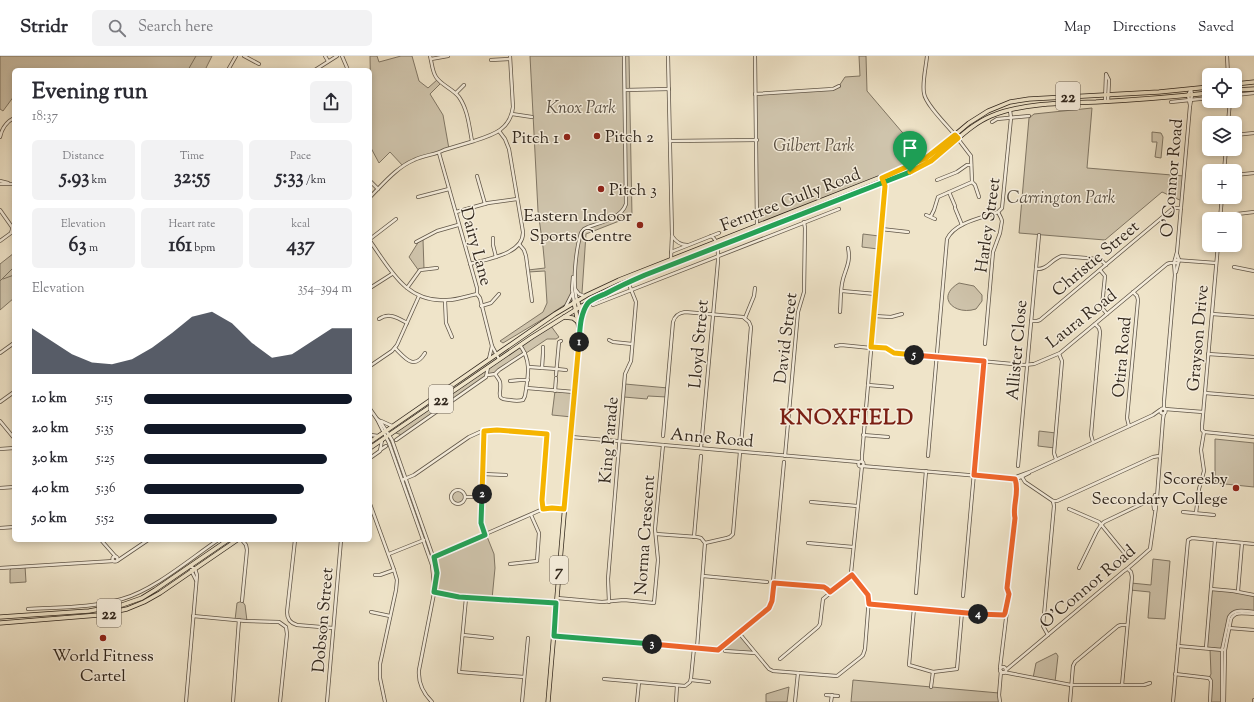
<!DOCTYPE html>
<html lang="en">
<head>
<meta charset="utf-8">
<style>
	body { margin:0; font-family:"Sorts Mill Goudy",serif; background:#f2f2f3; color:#2b2b33; height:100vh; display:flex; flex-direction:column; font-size:15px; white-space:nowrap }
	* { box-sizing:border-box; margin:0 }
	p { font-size:13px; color:#7c7c81 }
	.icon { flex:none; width:22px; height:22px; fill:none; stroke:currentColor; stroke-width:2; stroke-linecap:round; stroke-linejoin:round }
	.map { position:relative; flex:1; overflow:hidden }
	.sheet { position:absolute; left:12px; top:12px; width:360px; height:474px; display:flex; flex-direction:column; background:#fff; border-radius:6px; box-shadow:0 2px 6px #0003 }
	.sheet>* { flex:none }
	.tools { position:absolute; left:1202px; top:12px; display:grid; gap:8px }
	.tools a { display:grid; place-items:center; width:40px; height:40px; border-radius:6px; background:#fff; box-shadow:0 2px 6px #0003; font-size:20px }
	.pin { position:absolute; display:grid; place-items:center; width:34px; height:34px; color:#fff; margin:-41px -17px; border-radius:50% 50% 50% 0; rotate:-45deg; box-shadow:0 0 4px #0007 }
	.pin .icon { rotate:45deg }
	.km { position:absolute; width:20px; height:20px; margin:-10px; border-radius:50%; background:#222; color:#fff; font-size:11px; line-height:20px; text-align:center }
	.round { display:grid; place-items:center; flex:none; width:42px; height:42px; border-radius:6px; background:#f2f2f3 }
	.summary { display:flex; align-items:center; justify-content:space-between; height:68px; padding:0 20px }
	h1 { font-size:22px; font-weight:700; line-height:30px }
	.figures { display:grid; grid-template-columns:repeat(3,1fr); gap:6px; height:68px; padding:4px 20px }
	.figures div { display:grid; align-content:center; border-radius:6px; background:#f2f2f3; text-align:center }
	.figures b { font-size:20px; font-weight:700 }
	.figures small { font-size:11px; font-weight:400 }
	.figures p { font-size:11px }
	.chart { height:112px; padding:8px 20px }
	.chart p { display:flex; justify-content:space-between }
	.chart svg { width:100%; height:72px; margin-top:4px; fill:#111827; opacity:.7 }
	ul { padding:0 20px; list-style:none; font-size:13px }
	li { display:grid; grid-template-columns:64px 48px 1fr; align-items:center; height:30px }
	li i { height:10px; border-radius:5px; background:#111827 }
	header { display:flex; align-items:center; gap:24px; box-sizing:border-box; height:56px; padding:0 20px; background:#fff; border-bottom:1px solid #e1e1e2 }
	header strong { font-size:19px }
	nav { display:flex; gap:22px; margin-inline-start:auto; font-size:14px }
	.search { width:280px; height:36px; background:#f2f2f3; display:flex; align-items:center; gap:10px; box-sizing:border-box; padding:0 14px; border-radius:6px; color:#7c7c81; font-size:15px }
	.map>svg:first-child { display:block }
</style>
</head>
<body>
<header>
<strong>Stridr</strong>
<div class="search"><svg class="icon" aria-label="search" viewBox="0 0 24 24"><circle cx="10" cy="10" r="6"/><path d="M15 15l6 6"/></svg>Search here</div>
<nav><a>Map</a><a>Directions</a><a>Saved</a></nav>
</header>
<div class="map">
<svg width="1254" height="646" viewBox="0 0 1254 646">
	<rect width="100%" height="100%" fill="#efe4c9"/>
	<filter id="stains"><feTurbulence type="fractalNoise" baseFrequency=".005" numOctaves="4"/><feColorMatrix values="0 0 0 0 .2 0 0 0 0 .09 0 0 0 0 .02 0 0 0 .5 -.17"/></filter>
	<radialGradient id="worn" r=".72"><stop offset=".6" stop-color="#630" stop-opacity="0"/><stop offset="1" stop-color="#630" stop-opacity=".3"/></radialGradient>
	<g fill="#cfc4ac" stroke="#807664">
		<path d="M0,0H212L205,14H14V40L3,55L0,53Z"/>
		<path d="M370,0H377L379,6L401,0H412L419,25L428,32L438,23L441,27L430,38L443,59L449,93L417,103L403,110L390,96L379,107L371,92V72H370L371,53Z"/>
		<path d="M530,0H629L632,160L586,178L582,237L548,260L503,287L500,285L543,256L547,247L545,215L528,216V214L545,212L543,191L538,155Z"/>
		<path d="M859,0H866L867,35L925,103L757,170L755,38L833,33L839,30L845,21L860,20Z"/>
		<path d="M1092,52L1087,112L1184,120L1182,145L1162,136L1105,184L1019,177L1029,62L1034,58Z"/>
		<path d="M1152,76L1161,77L1163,81L1161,102L1155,101L1157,86H1152Z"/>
		<path d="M863,178L879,180L878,193L862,191Z"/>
		<path d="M423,183L424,213L419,215L409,201L419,185Z"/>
		<path d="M14,197V242L0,254V208Z"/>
		<path d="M959,227L974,230L982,239V245L976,253C954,260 935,241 959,227Z"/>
		<path d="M551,270L559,281L556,283H547L495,318L488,319L402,379L393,376Z"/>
		<path d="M625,328L668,332L667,341L648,340L647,343L624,341Z"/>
		<path d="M555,335L574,336L572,361L552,359Z"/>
		<path d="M1039,375L1056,377L1055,392L1038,390Z"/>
		<path d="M1215,383L1254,387V431L1215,427Z"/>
		<circle cx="458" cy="441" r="7"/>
		<path d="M486,478L494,498L495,512L492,543L466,542L433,536L437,517L434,501Z"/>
		<path d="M1153,503L1170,505L1165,563L1148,562L1150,536L1130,534L1131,527L1151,529Z"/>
		<path d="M25,510L26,526L10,527V514L13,511Z"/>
		<path d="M1211,533L1254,539V556L1237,555L1231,557L1222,594V646H1210L1211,625L1209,622L1211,618L1210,593L1206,592Z"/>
		<path d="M242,545L245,549L247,565L235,564L237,547Z"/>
		<path d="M739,577L755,597L725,595L722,592Z"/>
		<path d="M1056,597L1058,600L1055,626L1033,622L1036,607Z"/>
		<path d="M853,624L999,637L1000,646H851Z"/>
		<path d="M789,631L787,646H766V638Z"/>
	</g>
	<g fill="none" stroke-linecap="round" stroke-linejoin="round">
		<g stroke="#7c7261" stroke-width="1">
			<path d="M188,14L196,0"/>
			<path d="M3,223L14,219"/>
			<path d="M0,225L14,211"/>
		</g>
		<defs>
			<g id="minor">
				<path d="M244,0L259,8"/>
				<path d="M325,0L328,5"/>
				<path d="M342,0L348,14"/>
				<path d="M430,0C432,7 432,15 436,21C441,29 453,33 459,41C468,54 469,70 472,85"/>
				<path d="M668,0L672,179L671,202L673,208"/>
				<path d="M755,0L757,170L759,175"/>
				<path d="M927,0C926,11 922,27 924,37C925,48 947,69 955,79"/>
				<path d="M1227,0L1228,19"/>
				<path d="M431,3L448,0"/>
				<path d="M491,4L509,3"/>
				<path d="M228,14L236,0"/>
				<path d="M315,14L337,0"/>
				<path d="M1106,18L1109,24L1108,45"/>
				<path d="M625,34L669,33"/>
				<path d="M456,37L464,29"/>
				<path d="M755,38L833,33L839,30"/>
				<path d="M1235,39L1254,37"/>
				<path d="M1105,45L1106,19"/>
				<path d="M1171,46L1209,42"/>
				<path d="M1190,49L1188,39L1191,33"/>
				<path d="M512,58L532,61"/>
				<path d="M992,66L997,63L1029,60"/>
				<path d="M1228,67L1230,45"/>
				<path d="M1235,79L1254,77"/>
				<path d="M0,81C2,72 6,66 14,62"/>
				<path d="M670,85L757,84"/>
				<path d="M439,97L477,232V238L480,242L492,290L499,303"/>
				<path d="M1224,115L1226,93"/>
				<path d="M1235,119L1254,117"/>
				<path d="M477,120L485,148"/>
				<path d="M937,124L957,116L967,109H971"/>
				<path d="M0,125L8,127"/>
				<path d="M370,125L378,133"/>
				<path d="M972,126L975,129L979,141"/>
				<path d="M0,128H14"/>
				<path d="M949,136L955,150"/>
				<path d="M370,141C383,128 397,111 414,104C424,99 435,99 444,94C454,91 464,88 474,85C493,79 510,74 513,51L510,0"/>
				<path d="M418,141L449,133"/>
				<path d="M955,152L962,169"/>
				<path d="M0,154L12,171V174"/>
				<path d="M456,156L488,147L517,143"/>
				<path d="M926,159L935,163"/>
				<path d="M931,160L934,154L938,141L972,126L971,100L958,83"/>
				<path d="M1220,160L1254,156"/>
				<path d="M1220,163L1222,141"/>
				<path d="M881,173L908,176"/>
				<path d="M672,180C676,186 680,189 687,189"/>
				<path d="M493,182V189L496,201"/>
				<path d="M370,183L396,163"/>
				<path d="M0,185L11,177L12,174"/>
				<path d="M370,185C390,213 406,247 447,244C457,244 467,240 477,238"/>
				<path d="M416,186L437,175L458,169"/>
				<path d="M519,188L524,194L526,200L532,245"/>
				<path d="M671,196L719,177"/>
				<path d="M1175,204L1216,207"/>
				<path d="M470,208C487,203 524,198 523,176L509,93L505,83L499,75"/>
				<path d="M1234,211L1254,215"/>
				<path d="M1036,213C1048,214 1051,203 1062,200L1098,203L1101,204L1106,209"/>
				<path d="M1100,214L1105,220L1102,250L1103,253L1107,258"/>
				<path d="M1176,216L1179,204L1177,198"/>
				<path d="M573,221L572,233L574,246"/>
				<path d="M370,232L392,218"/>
				<path d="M407,232L420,214L437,212"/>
				<path d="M575,233L579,238L584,240"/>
				<path d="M842,235L876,238"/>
				<path d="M577,244C572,228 576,193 581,177L584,173L588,171C601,166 621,163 626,148L624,0"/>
				<path d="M445,245L446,267L452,281"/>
				<path d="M593,249L839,153"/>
				<path d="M481,250L491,247L499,238"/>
				<path d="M565,252L572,238"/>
				<path d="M840,256C841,245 840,234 843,223C846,212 851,205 848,192"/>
				<path d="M1212,258L1254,261"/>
				<path d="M874,260L891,261L902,258"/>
				<path d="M745,262L754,240L755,232"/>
				<path d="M379,263C389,256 398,262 407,267"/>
				<path d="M1031,265H1037L1040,264L1171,154L1174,152H1181"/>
				<path d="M609,284L613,286L632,288"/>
				<path d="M985,288L993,196L1000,177L1002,165L1001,162L998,156"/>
				<path d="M836,290L841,289L871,292"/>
				<path d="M871,291L886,292L894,297L1024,309L1034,308L1060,297L1167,208L1170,207H1177"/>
				<path d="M395,292C405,302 414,315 425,297"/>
				<path d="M0,297L14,287"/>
				<path d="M1208,298L1254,301"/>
				<path d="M489,303L492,290"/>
				<path d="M370,310L392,295L397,289L419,240"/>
				<path d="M529,311L557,313"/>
				<path d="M542,312L543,297V291"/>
				<path d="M557,313L566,314"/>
				<path d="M495,318C497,321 499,323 500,326C502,338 494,343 510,344C515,345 519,345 523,344L525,340C528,320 532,306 520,289"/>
				<path d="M488,319L495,318L499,314L525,297"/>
				<path d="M556,319L559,286L561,285"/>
				<path d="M510,325L520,324H528"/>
				<path d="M868,329L892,331"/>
				<path d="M527,332L574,336"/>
				<path d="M555,335L556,322"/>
				<path d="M1205,337L1254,341"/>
				<path d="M0,346L14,336"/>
				<circle cx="1163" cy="355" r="2.5"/>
				<path d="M370,353L377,363L389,387L432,509L434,528"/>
				<path d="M1164,353V345L1175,219L1174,207L1177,196L1190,50L1192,39L1191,33"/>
				<path d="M1165,353L1203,356"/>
				<path d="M377,363L380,365L392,384L437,512V522L419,614C418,626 423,637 432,646"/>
				<path d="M0,365L14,382"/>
				<path d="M381,365L392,370"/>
				<path d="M1129,370L1127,362L1138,244L1137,240L1133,236"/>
				<path d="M484,375L481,467L485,479"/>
				<path d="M1204,376L1202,374V370L1218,189"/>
				<path d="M1204,376L1254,381"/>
				<path d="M371,379L378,380"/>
				<path d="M863,379L888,381"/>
				<path d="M663,380L673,266C675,259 679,257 685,256L743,261L749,266L751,271L741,389"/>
				<path d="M571,381L859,406"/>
				<path d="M396,384L486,321L488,311"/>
				<path d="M1093,386L1091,379L1100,276L1099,272L1095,268"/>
				<path d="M701,392L718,205C718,197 719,184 711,180"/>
				<path d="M0,393L14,392"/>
				<path d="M380,394L386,390"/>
				<path d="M785,400L798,256L804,236L805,172L804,166"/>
				<path d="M928,400L947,183C955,166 982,162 998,156L1002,152L1011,62L1010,54"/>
				<path d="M370,402L380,395L382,384"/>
				<path d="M1056,403L1054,397L1062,305L1059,298"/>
				<circle cx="861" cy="408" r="2.5"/>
				<path d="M862,406V399L885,132L882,122"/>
				<path d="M862,410L1003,422"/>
				<path d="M1018,410L1039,179"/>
				<path d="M483,418L506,419"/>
				<path d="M1002,421H1016L1032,415L1153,359L1160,354"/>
				<path d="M1022,421L1025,426L1053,445"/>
				<path d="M1008,422L1017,423L1029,417"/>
				<path d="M402,424L414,419L469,381L480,376L494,374L547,378L542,444L543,453"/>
				<path d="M0,432L14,431"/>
				<circle cx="458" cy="441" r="7"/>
				<path d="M465,441H482"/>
				<path d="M1053,445H1057L1153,401L1159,400"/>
				<path d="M811,446L857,450"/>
				<path d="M370,448L394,514L397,524L396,534L380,608V622L385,646"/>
				<path d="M1069,453L1099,466L1126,499"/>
				<path d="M1154,453L1153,445L1155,439"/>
				<path d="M1183,456L1214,459"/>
				<path d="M1196,457L1199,433L1204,415L1201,394L1204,376"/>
				<path d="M0,472L14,471"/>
				<path d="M656,478L697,481L701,482L705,487L697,592"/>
				<path d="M694,481L701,400"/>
				<path d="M101,484L116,501"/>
				<path d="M295,484L287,556C287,563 290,567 297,569L333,572"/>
				<path d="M705,487L727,482L730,481L733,478L740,396"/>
				<path d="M808,487L853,491"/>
				<path d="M389,498L424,484"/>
				<circle cx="115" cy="503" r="2.5"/>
				<path d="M433,501L543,453L552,452L564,453"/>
				<path d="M117,505L148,484"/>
				<path d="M510,508L537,505L539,477L531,459"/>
				<path d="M0,512L114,505"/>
				<path d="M1079,512L1097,475L1101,469L1104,466L1148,445H1155"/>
				<path d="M191,514L196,524"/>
				<path d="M375,519H380L394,514"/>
				<path d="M703,520L767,526"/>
				<path d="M774,527L824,531L827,533L830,536"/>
				<path d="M1211,533L1233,535L1254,539"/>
				<path d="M1238,535L1242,487"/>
				<path d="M434,536L459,541L556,547"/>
				<path d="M916,537L926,415"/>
				<path d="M963,540L984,305"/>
				<path d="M466,542L459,616L524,621"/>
				<path d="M557,542L602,546L624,544L654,547L658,504L655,473L663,389"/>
				<path d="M242,545L247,494L246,489L242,484"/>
				<path d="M609,546L608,523L625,318L631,305L636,246L628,226"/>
				<path d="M869,548L1005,560"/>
				<path d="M914,552L909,609L933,616L957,613L962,556"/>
				<path d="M28,553C59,551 92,552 122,543C154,534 190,503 218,484"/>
				<path d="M371,556L390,560"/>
				<path d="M193,560L246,565L279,566L286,571L287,578L280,646"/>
				<path d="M1229,572L1254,574"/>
				<path d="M739,577L769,613L773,615L837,620L861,601L863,599L865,593L869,542C865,533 854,527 851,517L862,410"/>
				<path d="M463,579L492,582"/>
				<path d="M1048,579L1043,570L1054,450L1053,445"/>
				<path d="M554,580L714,594L722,592L768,553L771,548L784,406"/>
				<path d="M1178,590L1223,594"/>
				<path d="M1206,592L1215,484"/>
				<path d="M725,595L755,597"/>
				<path d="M780,603L818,571L820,568L823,543L852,519"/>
				<circle cx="1003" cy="614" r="3"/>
				<path d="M1000,612L1009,538L1007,532L1015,462L1014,458L1018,428L1016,421"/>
				<path d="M1006,614L1124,515C1128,513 1145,497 1150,493L1156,451L1155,445L1157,441L1163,363L1164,357"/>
				<path d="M1003,616L1071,629H1144L1150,627"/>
				<path d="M1175,618L1209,622L1211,625L1210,646"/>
				<path d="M604,623L685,630L690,626L691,622L694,592"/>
				<path d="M691,624L709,626"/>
				<path d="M1122,629L1132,521L1131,516L1128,513"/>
				<path d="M931,631L933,616"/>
				<path d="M826,639L838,640"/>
				<path d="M186,646L197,519L195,513L190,510"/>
				<path d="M233,646L239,564"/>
				<path d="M327,646L341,484"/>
				<path d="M522,646L528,582"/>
				<path d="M637,646L639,626"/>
				<path d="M676,646L677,630"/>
				<path d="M795,646L798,617"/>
				<path d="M831,646L832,639"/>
				<path d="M1000,646L999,639L1001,615"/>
				<path d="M1070,646L1073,610L1075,606L1118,570L1121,569H1127"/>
				<path d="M1173,646L1188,484L1192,482L1254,488"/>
				<path d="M1222,646V594L1229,561C1234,552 1245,555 1254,556"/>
				<path d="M1224,646L1225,594L1231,563C1235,554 1246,558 1254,558"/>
				<path d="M1254,646V644"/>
			</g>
			<g id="major">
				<path d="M1235,28L1254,26"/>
				<path d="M1235,34L1254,33"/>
				<path d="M574,246L579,272"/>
				<path d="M582,259L589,247"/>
				<path d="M564,261L573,262L578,266"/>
				<path d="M370,386L555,258L587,239L619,224L909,110L932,98L969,67L988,55L1010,46L1029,43L1159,36L1209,31"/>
				<path d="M370,392L532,281L580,251L628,226L914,114C924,109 933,103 942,96C958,83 972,68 991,60C1022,47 1063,47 1096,46C1134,44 1172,41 1209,37"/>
				<path d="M0,561L89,555L122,549L142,542L155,534L228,484"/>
				<path d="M0,567L99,559L127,553L144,546L160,537L237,484"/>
				<path d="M548,646L581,261V255L577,244"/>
			</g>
		</defs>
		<use href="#minor" stroke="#605648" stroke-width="4"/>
		<use href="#major" stroke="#31271d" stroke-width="5"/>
		<use href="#minor" stroke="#f5eddc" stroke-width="2.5"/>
		<use href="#major" stroke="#efe4c9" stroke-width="3.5"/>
	</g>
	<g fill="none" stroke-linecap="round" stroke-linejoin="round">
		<defs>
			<path id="split-1" d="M579,286C580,273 580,258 588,247C592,243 600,240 605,238C618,231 631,225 645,219L910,116"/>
			<path id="split-2" d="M482,438L484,375L497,374L547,378L542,444L543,453L552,452L564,453L579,286"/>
			<path id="split-3" d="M482,438L481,467L485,479L434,501L437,517L434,536L459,541L556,547L554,580L652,588"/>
			<path id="split-4" d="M652,588L718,594L769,552L772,545L774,527L824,531L827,533L830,536L852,519L868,539L869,548L978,558"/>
			<path id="split-5" d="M914,299L984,305L974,419L1015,423C1020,436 1012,450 1015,462L1007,532L1009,538L1005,557L1004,559L978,558"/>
			<path id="split-6" d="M910,116L931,105L958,82L955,79L926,102L882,122L885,130L871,291L886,292L894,297L914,299"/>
		</defs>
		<use href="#split-1" stroke="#fff" stroke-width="8"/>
		<use href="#split-2" stroke="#fff" stroke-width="8"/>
		<use href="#split-3" stroke="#fff" stroke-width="8"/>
		<use href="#split-4" stroke="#fff" stroke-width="8"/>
		<use href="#split-5" stroke="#fff" stroke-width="8"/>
		<use href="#split-6" stroke="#fff" stroke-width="8"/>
		<use href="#split-1" stroke="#22a559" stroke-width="5"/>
		<use href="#split-2" stroke="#f5b400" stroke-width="5"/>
		<use href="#split-3" stroke="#22a559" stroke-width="5"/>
		<use href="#split-4" stroke="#f0652b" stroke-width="5"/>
		<use href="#split-5" stroke="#f0652b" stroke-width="5"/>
		<use href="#split-6" stroke="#f5b400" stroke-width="5"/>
	</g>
	<g fill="#8f2418" stroke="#f5eddc" stroke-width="1.5">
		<circle cx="597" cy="80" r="4"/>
		<circle cx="567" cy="81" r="4"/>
		<circle cx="601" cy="133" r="4"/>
		<circle cx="640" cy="169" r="4"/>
		<circle cx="1236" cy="432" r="4"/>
		<circle cx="103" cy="582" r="4"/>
	</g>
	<g text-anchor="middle" stroke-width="3" stroke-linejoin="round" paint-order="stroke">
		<g fill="#f5eddc" stroke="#6c6256" stroke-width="1">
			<rect x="1056" y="26" width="24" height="28" rx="3"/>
			<rect x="429" y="329" width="24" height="28" rx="3"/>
			<rect x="550" y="500" width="18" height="28" rx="3"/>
			<rect x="97" y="543" width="24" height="28" rx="3"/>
		</g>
		<g font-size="16" font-weight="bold" fill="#31271d">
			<text x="1068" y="46">22</text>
			<text x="441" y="349">22</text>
			<text x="559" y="520">7</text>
			<text x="109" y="563">22</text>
		</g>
		<g font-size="17" font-style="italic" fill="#584e41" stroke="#f5eddc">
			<text x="581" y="57">Knox Park</text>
			<text x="814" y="95">Gilbert Park</text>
			<text x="1061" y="147">Carrington Park</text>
		</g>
		<g font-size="17" fill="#31271d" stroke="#f5eddc" text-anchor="end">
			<text x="605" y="86" text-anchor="start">Pitch 2</text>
			<text x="559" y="87">Pitch 1</text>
			<text x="609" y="139" text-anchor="start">Pitch 3</text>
			<text x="632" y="165">Eastern Indoor<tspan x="632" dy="20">Sports Centre</tspan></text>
			<text x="1228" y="428">Scoresby<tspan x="1228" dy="20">Secondary College</tspan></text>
			<text x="103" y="605" text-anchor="middle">World Fitness<tspan x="103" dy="20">Cartel</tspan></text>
		</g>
		<g font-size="17" fill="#31271d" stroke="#f5eddc">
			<text transform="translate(1171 122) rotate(-85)" y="6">O'Connor Road</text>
			<text transform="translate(790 143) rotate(-21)" y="6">Ferntree Gully Road</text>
			<text transform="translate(987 169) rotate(-82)" y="6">Harley Street</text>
			<text transform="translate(477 190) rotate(75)" y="6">Dairy Lane</text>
			<text transform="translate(1095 202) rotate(-40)" y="6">Christie Street</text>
			<text transform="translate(1081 262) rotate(-38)" y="6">Laura Road</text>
			<text transform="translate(785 282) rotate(-83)" y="6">David Street</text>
			<text transform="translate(1197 282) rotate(-85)" y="6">Grayson Drive</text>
			<text transform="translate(698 288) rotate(-85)" y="6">Lloyd Street</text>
			<text transform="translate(1016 294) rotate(-85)" y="6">Allister Close</text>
			<text transform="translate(1121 301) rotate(-85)" y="6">Otira Road</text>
			<text transform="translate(712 381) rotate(5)" y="6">Anne Road</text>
			<text transform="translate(608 384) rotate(-85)" y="6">King Parade</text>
			<text transform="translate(644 479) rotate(-86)" y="6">Norma Crescent</text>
			<text transform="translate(1087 530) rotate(-40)" y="6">O'Connor Road</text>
			<text transform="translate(322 564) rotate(-85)" y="6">Dobson Street</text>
		</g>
		<g font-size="21" font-weight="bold" letter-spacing="1" fill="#7a1f14" stroke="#f5eddc">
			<text x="847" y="368">KNOXFIELD</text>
		</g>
	</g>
	<rect width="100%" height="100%" filter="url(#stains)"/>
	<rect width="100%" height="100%" fill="url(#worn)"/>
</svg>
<div class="tools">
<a><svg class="icon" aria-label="locate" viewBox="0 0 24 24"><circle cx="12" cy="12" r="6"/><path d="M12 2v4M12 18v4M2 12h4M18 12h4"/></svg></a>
<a><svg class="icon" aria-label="layers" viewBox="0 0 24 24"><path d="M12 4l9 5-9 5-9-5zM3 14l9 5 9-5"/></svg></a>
<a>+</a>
<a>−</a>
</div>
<div class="pin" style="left:910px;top:116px;background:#1e9e55"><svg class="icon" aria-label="arrive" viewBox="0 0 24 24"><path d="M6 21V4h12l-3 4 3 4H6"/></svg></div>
<b class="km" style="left:579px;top:286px">1</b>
<b class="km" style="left:482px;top:438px">2</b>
<b class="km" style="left:652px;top:588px">3</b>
<b class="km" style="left:978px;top:558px">4</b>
<b class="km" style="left:914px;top:299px">5</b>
<section class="sheet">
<div class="summary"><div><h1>Evening run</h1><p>18:37</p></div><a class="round"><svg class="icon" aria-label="share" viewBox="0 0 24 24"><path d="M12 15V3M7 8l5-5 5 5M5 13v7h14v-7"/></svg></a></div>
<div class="figures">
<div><p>Distance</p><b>5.93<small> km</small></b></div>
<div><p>Time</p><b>32:55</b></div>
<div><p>Pace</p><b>5:33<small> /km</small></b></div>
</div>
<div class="figures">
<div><p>Elevation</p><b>63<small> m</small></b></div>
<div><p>Heart rate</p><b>161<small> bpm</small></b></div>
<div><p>kcal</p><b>437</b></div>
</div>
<div class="chart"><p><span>Elevation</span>354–394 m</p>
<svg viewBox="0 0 160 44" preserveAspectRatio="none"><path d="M0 44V16L10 24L20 32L30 37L40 38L50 35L60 28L70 19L80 9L90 6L100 13L110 25L120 34L130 32L140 24L150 16L160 16V44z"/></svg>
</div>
<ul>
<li><b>1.0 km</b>5:15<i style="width:100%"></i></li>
<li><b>2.0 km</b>5:35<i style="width:78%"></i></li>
<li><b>3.0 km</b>5:25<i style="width:88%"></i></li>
<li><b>4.0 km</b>5:36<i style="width:77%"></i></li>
<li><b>5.0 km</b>5:52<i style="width:64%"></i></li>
</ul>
</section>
</div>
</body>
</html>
